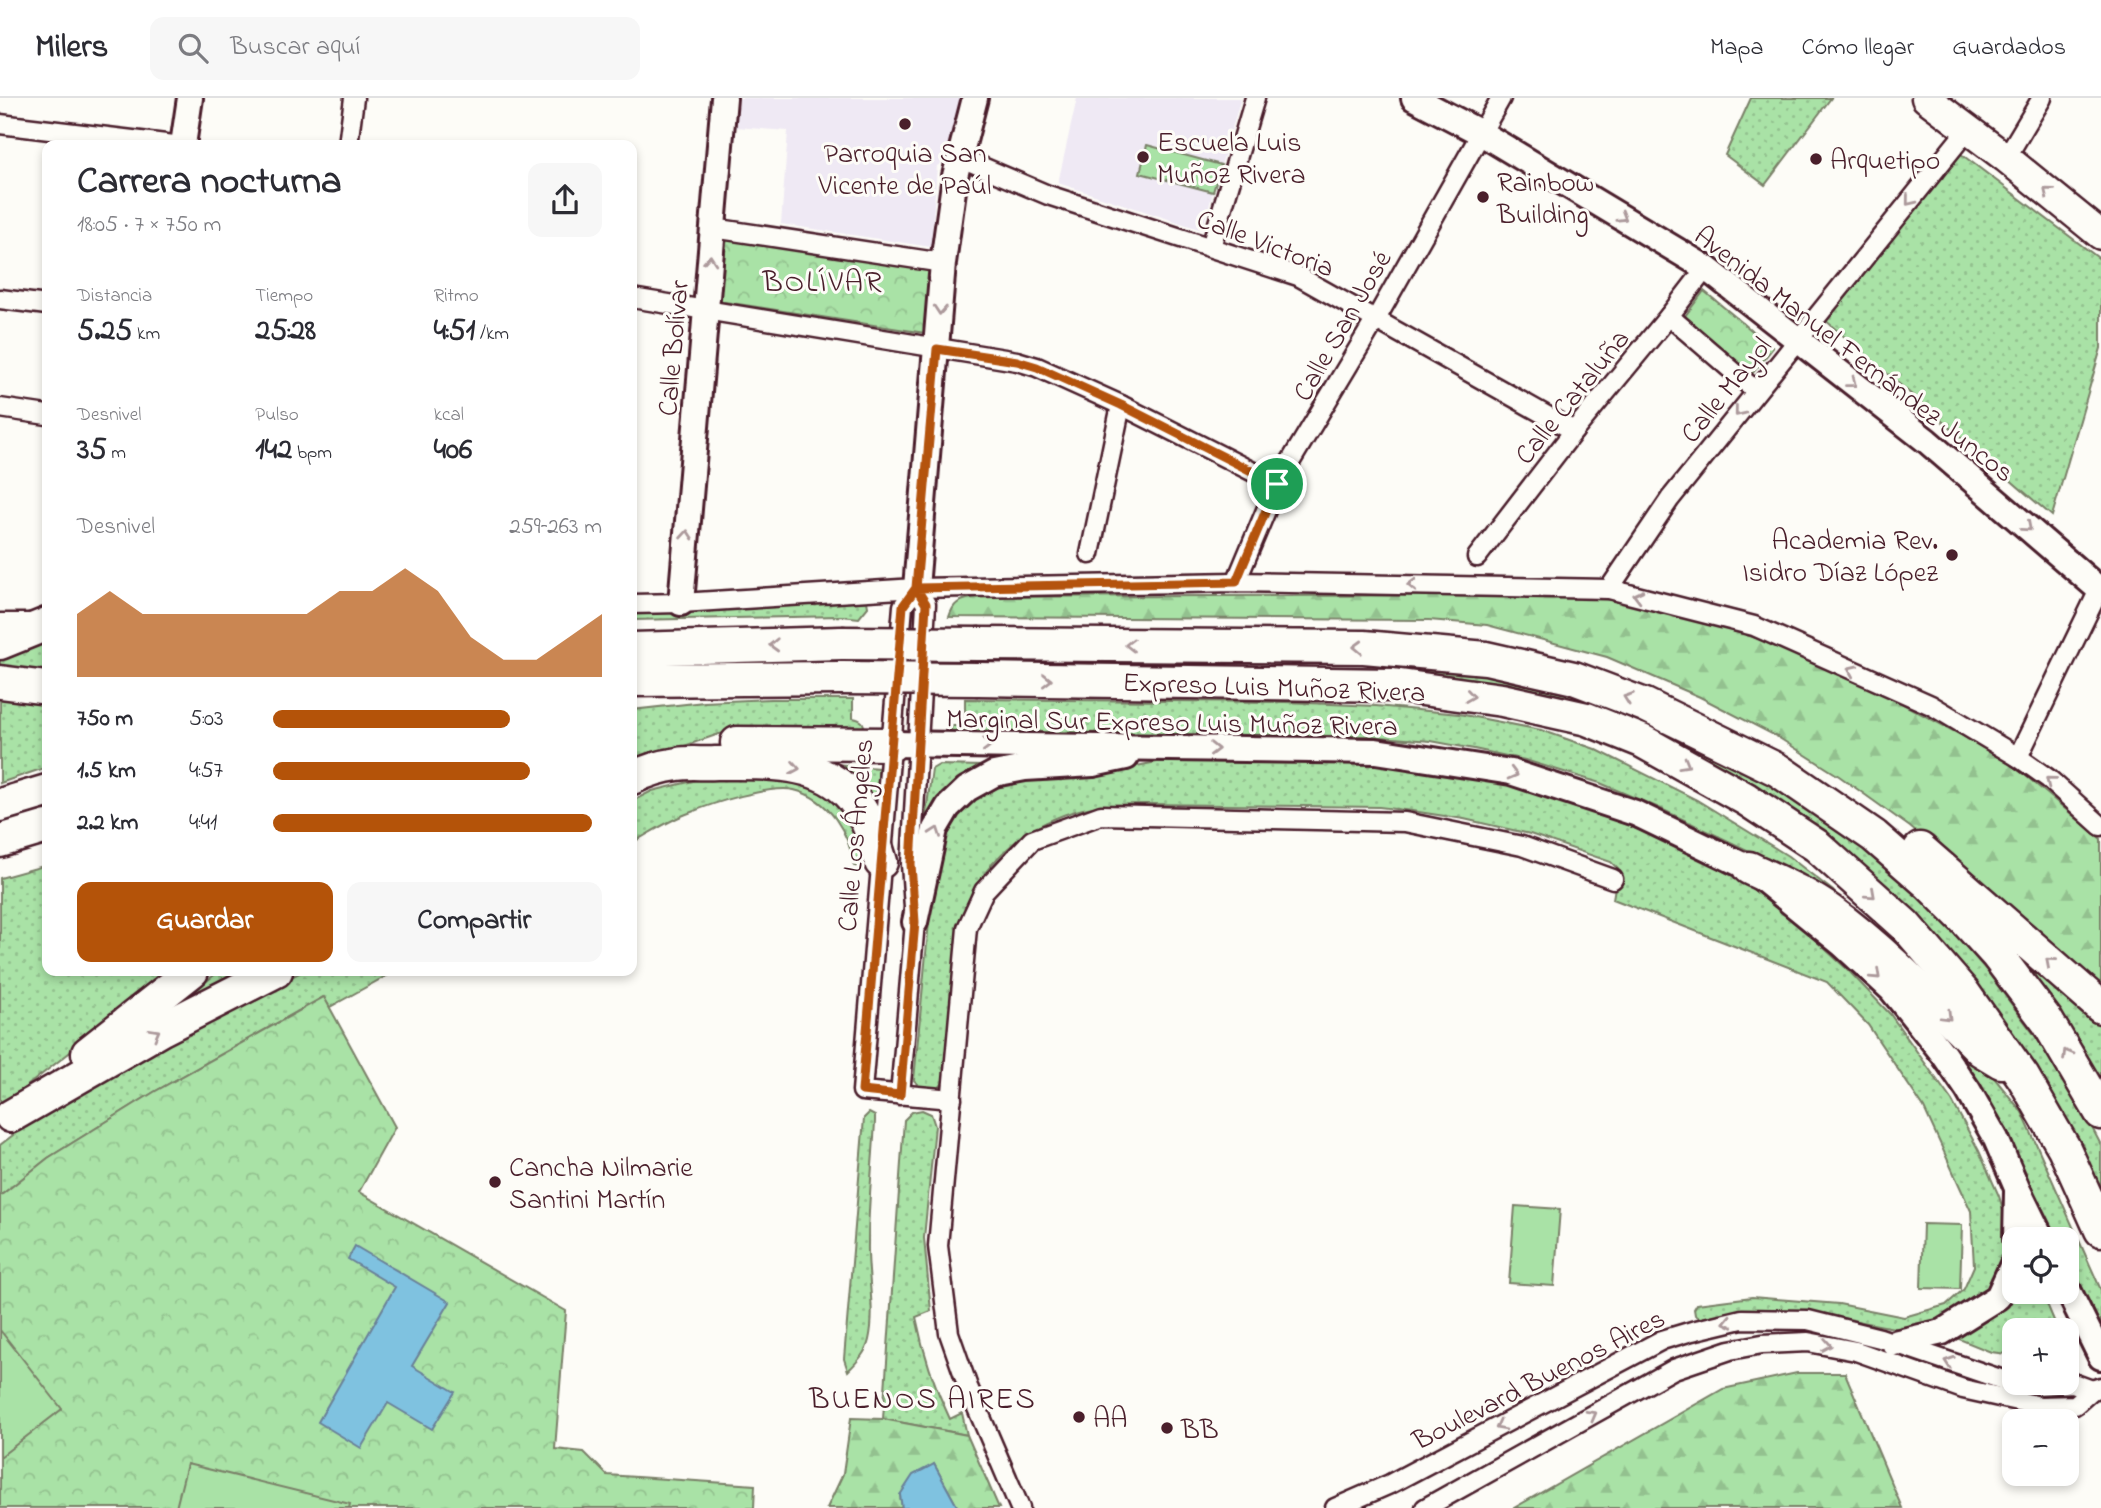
<!DOCTYPE html>
<html lang="es">
<head>
<meta charset="utf-8">
<style>
	body { margin:0; font-family:"Indie Flower",sans-serif; background:#f7f7f7; color:#2b2b33; height:100vh; display:flex; flex-direction:column; font-size:26px; white-space:nowrap }
	* { box-sizing:border-box; margin:0 }
	p { font-size:23px; color:#7c7c81 }
	.icon { flex:none; width:38px; height:38px; fill:none; stroke:currentColor; stroke-width:2; stroke-linecap:round; stroke-linejoin:round }
	.map { position:relative; flex:1; overflow:hidden }
	.panel { position:absolute; left:42px; top:42px; width:595px; height:836px; display:flex; flex-direction:column; background:#fff; border-radius:14px; box-shadow:0 4px 10px #0003 }
	.panel>* { flex:none }
	.fabs { position:absolute; left:2002px; top:1129px; display:grid; gap:14px }
	.fabs a { display:grid; place-items:center; width:77px; height:77px; border-radius:14px; background:#fff; box-shadow:0 4px 10px #0003; font-size:35px }
	.pin { position:absolute; display:grid; place-items:center; width:60px; height:60px; color:#fff; margin:-30px; border:4px solid #fff; border-radius:50%; box-shadow:0 2px 7px #0007 }
	.round { display:grid; place-items:center; flex:none; width:74px; height:74px; border-radius:14px; background:#f7f7f7 }
	.head { display:flex; align-items:center; justify-content:space-between; height:119px; padding:0 35px }
	h1 { font-size:38px; font-weight:700; line-height:52px }
	.figures { display:grid; grid-template-columns:repeat(3,1fr); gap:10px; height:119px; padding:7px 35px }
	.figures div { display:grid; align-content:center }
	.figures b { font-size:30px; font-weight:700 }
	.figures small { font-size:19px; font-weight:400 }
	.figures p { font-size:19px }
	.chart { height:196px; padding:14px 35px }
	.chart p { display:flex; justify-content:space-between }
	.chart svg { width:100%; height:126px; margin-top:7px; fill:#b45309; opacity:.7 }
	.primary-button { display:flex; gap:14px; margin-top:auto; padding:14px 35px }
	.primary-button a { flex:1; height:80px; border-radius:14px; background:#b45309; color:#fff; font-size:28px; font-weight:700; line-height:80px; text-align:center }
	.primary-button a+a { background:#f7f7f7; color:#2b2b33 }
	ul { padding:0 35px; list-style:none; font-size:23px }
	li { display:grid; grid-template-columns:112px 84px 1fr; align-items:center; height:52px }
	li i { height:18px; border-radius:9px; background:#b45309 }
	header { display:flex; align-items:center; gap:42px; box-sizing:border-box; height:98px; padding:0 35px; background:#fff; border-bottom:2px solid #e1e1e2 }
	header strong { font-size:33px }
	nav { display:flex; gap:38px; margin-inline-start:auto; font-size:24px }
	.search { width:490px; height:63px; background:#f7f7f7; display:flex; align-items:center; gap:18px; box-sizing:border-box; padding:0 24px; border-radius:14px; color:#7c7c81; font-size:26px }
	.map>svg:first-child { display:block }
</style>
</head>
<body>
<header>
<strong>Milers</strong>
<div class="search"><svg class="icon" aria-label="search" viewBox="0 0 24 24"><circle cx="10" cy="10" r="6"/><path d="M15 15l6 6"/></svg>Buscar aquí</div>
<nav><a>Mapa</a><a>Cómo llegar</a><a>Guardados</a></nav>
</header>
<div class="map">
<svg width="2101" height="1410" viewBox="0 0 2101 1410">
	<defs>
		<pattern id="grass-dots" width="8" height="8" patternUnits="userSpaceOnUse" patternTransform="scale(1.75)"><rect width="8" height="8" fill="#a9e2a6"/><path d="M2 2h.1M6 6h.1" fill="none" stroke="#93c18f" stroke-width="1.8" stroke-linecap="round"/></pattern>
		<pattern id="forest-firs" width="22" height="20" patternUnits="userSpaceOnUse" patternTransform="scale(1.75)"><rect width="22" height="20" fill="#a9e2a6"/><path d="M5 1l3.5 6h-7zM16 11l3.5 6h-7z" fill="#93c18f"/></pattern>
		<pattern id="park-crowns" width="20" height="18" patternUnits="userSpaceOnUse" patternTransform="scale(1.75)"><rect width="20" height="18" fill="#a9e2a6"/><path d="M2 6a3 3 0 1 1 6 0M12 15a3 3 0 1 1 6 0" fill="none" stroke="#93c18f"/></pattern>
	</defs>
	<rect width="100%" height="100%" fill="#fdfcf7"/>
	<filter id="ink" filterUnits="userSpaceOnUse"><feTurbulence type="fractalNoise" baseFrequency=".0143" numOctaves="2"/><feDisplacementMap in="SourceGraphic" scale="14" xChannelSelector="R" yChannelSelector="G"/><feConvolveMatrix kernelMatrix="1 2 1 2 8 2 1 2 1" color-interpolation-filters="sRGB"/></filter>
	<g filter="url(#ink)">
		<g fill="#efe9f4">
			<path d="M739,0H960L954,34L943,64L937,68L931,149L781,126L788,33L736,29Z"/>
			<path d="M1077,0H1241L1202,132L1058,85Z"/>
		</g>
		<g fill="url(#grass-dots)" stroke="#7a8068" stroke-width="2">
			<path d="M1751,0H1831L1765,87L1725,57Z"/>
			<path d="M1961,56L2101,162V250L2052,418L1825,222Z"/>
			<path d="M867,503L868,509L859,520L841,518L632,522V513Z"/>
			<path d="M47,540V578L0,569V557Z"/>
			<path d="M1403,565L1493,576L1551,589L1608,606L1716,651L1835,725L1888,768L1943,821L1986,872L2033,935L2075,997L2101,1047V1092L2058,1006L2014,942L1927,830L1606,614L1549,596L1432,576L1403,573Z"/>
			<path d="M0,600L47,607V669L0,685Z"/>
			<path d="M771,601H853V620C862,622 864,624 865,633L751,632L719,636L670,653L632,672V612L704,604Z"/>
			<path d="M965,601L1285,604L1376,608L1459,616L1541,632L1595,651L1697,702L1788,758L1833,793L1839,802L1813,791L1747,752L1659,710L1600,685L1525,662L1474,651L1431,643L1368,638L952,637L950,632L952,628H965Z"/>
			<path d="M1327,663L1392,666L1463,675L1528,692L1606,718L1679,749L1727,775L1769,800L1847,871L1890,916L1952,1003L1979,1053L1999,1098L2005,1118V1150L1999,1173L1982,1197L1957,1222L1910,1233L1841,1220L1778,1213L1747,1214L1700,1220L1695,1217L1694,1211L1697,1206L1752,1199L1839,1206L1904,1219L1946,1207L1964,1191L1974,1168L1971,1113L1924,1010L1868,927L1827,884L1613,801L1618,771L1611,764L1530,736L1464,721L1412,713L1379,709L1147,706C1126,706 1104,706 1083,711C1022,726 969,774 958,837C956,853 955,870 954,885C951,918 948,950 945,982L938,991L920,990L914,982L934,771L948,727L976,697L994,688L1022,682L1050,679H1080L1157,664Z"/>
			<path d="M824,665L878,670V719Z"/>
			<path d="M939,667L983,668V671L927,723L925,722L932,671Z"/>
			<path d="M783,673V683C833,689 861,718 860,769L854,768C849,735 830,701 794,692C770,687 713,705 689,715C669,722 650,735 632,745V703L652,693L730,674Z"/>
			<path d="M47,767V873H174L0,1009V780Z"/>
			<path d="M1968,802L2101,923V983C2068,916 2015,859 1968,802Z"/>
			<path d="M219,873H249L179,906Z"/>
			<path d="M303,873H395L330,909L323,899L154,994L48,1060L0,1098V1047L46,1012L148,951Z"/>
			<path d="M1937,930L1987,971L2022,1014L2101,1192V1239L2067,1183V1141H2048Z"/>
			<path d="M922,1012L931,1016L935,1028L924,1140L931,1213L916,1219C923,1255 934,1288 950,1321L962,1315L967,1337L883,1321L904,1022L912,1014Z"/>
			<path d="M869,1015L875,1018V1023C873,1064 868,1105 868,1146C867,1178 876,1211 869,1242C866,1255 857,1264 848,1273L844,1261L864,1020Z"/>
			<path d="M2014,1183V1194H2042L2058,1232H2014V1257L1991,1254L1954,1239C1982,1225 2002,1214 2014,1183Z"/>
		</g>
		<g fill="url(#forest-firs)" stroke="#7a8068" stroke-width="2">
			<path d="M1501,497L1619,502L1698,521L1759,541L1814,563L1890,599L1961,637L2019,672L2101,741V891L1910,729L1839,678L1776,638L1700,599L1607,559L1487,527L1429,522L949,519C954,504 959,503 974,499Z"/>
			<path d="M1797,1275H1845L1902,1410H1514L1723,1291Z"/>
			<path d="M851,1320L883,1321L967,1337L999,1410H958L934,1366L900,1397L902,1410H827L843,1376Z"/>
		</g>
		<g fill="url(#park-crowns)" stroke="#7a8068" stroke-width="2">
			<path d="M727,140L932,173L925,235L718,203Z"/>
			<path d="M1704,193L1773,250L1752,276L1685,218Z"/>
			<path d="M324,899L395,1029L359,1094L566,1213L555,1351L584,1354L607,1377L755,1387L754,1410H0V1098L48,1060L154,994Z"/>
		</g>
		<g fill="#a9e2a6" stroke="#7a8068" stroke-width="2">
			<path d="M1147,47L1221,67L1213,94L1140,75Z"/>
			<path d="M1515,1108L1560,1111L1554,1188L1509,1185Z"/>
			<path d="M1923,1126L1962,1127L1960,1191L1921,1190Z"/>
			<path d="M0,1232L62,1311L0,1359Z"/>
			<path d="M187,1366L350,1406L349,1410H176Z"/>
		</g>
		<g fill="#7fc2e0" stroke="#6a8198" stroke-width="2">
			<path d="M355,1148L450,1204L412,1268L455,1294L432,1331L388,1305L361,1350L318,1324L395,1189L348,1161Z"/>
			<path d="M934,1366L958,1410H902L900,1397L913,1377Z"/>
		</g>
		<g fill="none" stroke-linecap="round" stroke-linejoin="round">
			<defs>
				<g id="street">
					<path d="M0,26L174,47"/>
					<path d="M348,47L354,0"/>
					<path d="M959,59L1048,97L1298,178L1574,333"/>
					<path d="M2006,60L2042,0"/>
					<path d="M713,130L943,165"/>
					<path d="M1211,149L1255,0"/>
					<path d="M632,200L1017,263L1037,269L1121,307L1277,386"/>
					<path d="M0,201L47,207"/>
					<path d="M1669,218L1756,293"/>
					<path d="M0,310L47,317"/>
					<path d="M1090,456L1121,307"/>
					<path d="M1477,459L1574,333L1669,218L1706,170"/>
					<path d="M1236,484L1277,386L1376,221L1501,0"/>
					<path d="M1609,491L1670,401L1968,31"/>
					<path d="M632,506L681,505L916,490L1236,484L1609,491L1754,528L1931,607L2018,659L2049,681L2101,728"/>
					<path d="M0,525H30"/>
					<path d="M2018,659L2101,488"/>
					<path d="M900,997L915,824L911,766L926,506L916,490L903,508L862,993L952,1001"/>
					<path d="M2017,1284L2040,1287L2073,1285L2092,1292"/>
					<path d="M1020,1410L968,1289L949,1235L938,1148L967,830L984,793L1032,742L1101,717L1405,724L1522,748L1613,781"/>
					<path d="M1335,1410L1390,1386L1662,1242L1692,1233L1742,1221L1808,1222L1880,1240L2006,1283L2014,1284"/>
					<path d="M1425,1410L1674,1271L1730,1252L1762,1246L1808,1244L1856,1253L1963,1291L2040,1308L2075,1307L2092,1292L2101,1289"/>
				</g>
				<g id="secondary">
					<path d="M1414,0L1481,35L1706,170L1927,343L2101,493"/>
					<path d="M183,47L190,0"/>
					<path d="M916,490L943,165L955,78L975,0"/>
					<path d="M681,505L724,0"/>
					<path d="M892,646L1376,653L1511,674L1635,715L1749,770L1842,846L1892,892L1944,957L1968,992L1996,1041L2017,1090L2042,1141"/>
					<path d="M915,824L935,731L948,709L967,691L994,676L1025,670L1093,666L1126,659"/>
					<path d="M2016,1141L2017,1094"/>
					<path d="M2067,1190L2101,1259"/>
					<path d="M1894,1245L1942,1234L1998,1199L2014,1164"/>
				</g>
				<path id="primary" d="M1926,0L2006,60L2101,137"/>
				<g id="highway">
					<path d="M0,545L47,526"/>
					<path d="M980,546L1364,549L1486,560L1574,580L1645,607L1778,672L1874,738L1929,786L1967,824L1997,857L2047,923L2101,1015"/>
					<path d="M632,551L842,545"/>
					<path d="M978,581L1393,587L1502,602L1587,621L1642,643L1746,701L1817,748L1905,827L1963,894L2023,979L2064,1050L2101,1132"/>
					<path d="M632,582L840,580"/>
					<path d="M0,584L47,590"/>
					<path d="M737,645L892,646"/>
					<path d="M632,680C646,673 663,668 678,666C690,664 704,666 716,665C758,665 812,661 845,692C866,712 873,738 881,764"/>
					<path d="M0,707L47,693"/>
					<path d="M0,743L47,729"/>
					<path d="M1920,751L2101,909"/>
					<path d="M1749,770C1776,783 1805,795 1830,813C1885,853 1933,904 1981,952L2001,964"/>
					<path d="M88,955L192,873"/>
					<path d="M11,1018L162,931L276,873"/>
				</g>
			</defs>
			<use href="#street" stroke="#4a1f2b" stroke-width="23"/>
			<use href="#secondary" stroke="#4a1f2b" stroke-width="30"/>
			<use href="#primary" stroke="#4a1f2b" stroke-width="33"/>
			<use href="#highway" stroke="#4a1f2b" stroke-width="37"/>
			<use href="#street" stroke="#fdfcf7" stroke-width="18"/>
			<use href="#secondary" stroke="#fdfcf7" stroke-width="24"/>
			<use href="#primary" stroke="#fdfcf7" stroke-width="28"/>
			<use href="#highway" stroke="#fdfcf7" stroke-width="32"/>
			<defs>
				<g id="highway-bridge">
					<path d="M842,545L980,546"/>
					<path d="M840,580L978,581"/>
				</g>
			</defs>
			<use href="#highway-bridge" stroke="#4a1f2b" stroke-width="37" stroke-linecap="butt"/>
			<use href="#highway-bridge" stroke="#fdfcf7" stroke-width="32"/>
		</g>
		<defs><path id="oneway-chevron" d="M-2-3.5L2.5 0L-2 3.5" fill="none" stroke-width="1.6" stroke-linecap="round" stroke-linejoin="round" transform="scale(1.75)"/></defs>
		<g stroke="#ac999b">
			<use href="#oneway-chevron" transform="translate(2048 94) rotate(-141)"/>
			<use href="#oneway-chevron" transform="translate(1910 103) rotate(129)"/>
			<use href="#oneway-chevron" transform="translate(1622 119) rotate(31)"/>
			<use href="#oneway-chevron" transform="translate(710 162) rotate(-85)"/>
			<use href="#oneway-chevron" transform="translate(940 212) rotate(94)"/>
			<use href="#oneway-chevron" transform="translate(1852 285) rotate(38)"/>
			<use href="#oneway-chevron" transform="translate(1739 314) rotate(129)"/>
			<use href="#oneway-chevron" transform="translate(2027 429) rotate(41)"/>
			<use href="#oneway-chevron" transform="translate(687 437) rotate(-85)"/>
			<use href="#oneway-chevron" transform="translate(1412 487) rotate(-179)"/>
			<use href="#oneway-chevron" transform="translate(1638 498) rotate(-166)"/>
			<use href="#oneway-chevron" transform="translate(774 547) rotate(178)"/>
			<use href="#oneway-chevron" transform="translate(1130 547) rotate(-180)"/>
			<use href="#oneway-chevron" transform="translate(1358 549) rotate(-178)"/>
			<use href="#oneway-chevron" transform="translate(1852 572) rotate(-156)"/>
			<use href="#oneway-chevron" transform="translate(1047 582) rotate(1)"/>
			<use href="#oneway-chevron" transform="translate(1470 598) rotate(8)"/>
			<use href="#oneway-chevron" transform="translate(1628 600) rotate(-160)"/>
			<use href="#oneway-chevron" transform="translate(987 647) rotate(1)"/>
			<use href="#oneway-chevron" transform="translate(1214 651) rotate(1)"/>
			<use href="#oneway-chevron" transform="translate(1685 666) rotate(30)"/>
			<use href="#oneway-chevron" transform="translate(795 670) rotate(10)"/>
			<use href="#oneway-chevron" transform="translate(1513 676) rotate(15)"/>
			<use href="#oneway-chevron" transform="translate(2050 683) rotate(-141)"/>
			<use href="#oneway-chevron" transform="translate(936 734) rotate(-70)"/>
			<use href="#oneway-chevron" transform="translate(1871 796) rotate(42)"/>
			<use href="#oneway-chevron" transform="translate(2050 864) rotate(-139)"/>
			<use href="#oneway-chevron" transform="translate(1876 877) rotate(43)"/>
			<use href="#oneway-chevron" transform="translate(1947 918) rotate(45)"/>
			<use href="#oneway-chevron" transform="translate(155 935) rotate(-29)"/>
			<use href="#oneway-chevron" transform="translate(2067 956) rotate(-121)"/>
			<use href="#oneway-chevron" transform="translate(1728 1224) rotate(167)"/>
			<use href="#oneway-chevron" transform="translate(1827 1247) rotate(10)"/>
			<use href="#oneway-chevron" transform="translate(1949 1264) rotate(-161)"/>
			<use href="#oneway-chevron" transform="translate(1592 1317) rotate(-29)"/>
			<use href="#oneway-chevron" transform="translate(1500 1328) rotate(152)"/>
		</g>
	</g>
	<g fill="none" stroke-linecap="round" stroke-linejoin="round" filter="url(#ink)">
		<defs>
			<path id="route" d="M1277,386L1236,484L916,490L926,506L911,766L915,824L900,997L862,993L903,508L916,490L937,251L1017,263L1037,269L1121,307L1277,386"/>
		</defs>
		<use href="#route" stroke="#fff" stroke-width="14"/>
		<use href="#route" stroke="#b45309" stroke-width="9"/>
	</g>
	<g fill="#4a1f2b" stroke="#fdfcf7" stroke-width="2.5">
		<circle cx="905" cy="26" r="7"/>
		<circle cx="1143" cy="59" r="7"/>
		<circle cx="1816" cy="61" r="7"/>
		<circle cx="1483" cy="99" r="7"/>
		<circle cx="1952" cy="457" r="7"/>
		<circle cx="495" cy="1084" r="7"/>
		<circle cx="1079" cy="1319" r="7"/>
		<circle cx="1167" cy="1330" r="7"/>
	</g>
	<g text-anchor="middle" stroke-width="6" stroke-linejoin="round" paint-order="stroke">
		<g font-size="28" fill="#4a1f2b" stroke="#fdfcf7" text-anchor="start">
			<text x="1157" y="53">Escuela Luis<tspan x="1157" dy="32">Muñoz Rivera</tspan></text>
			<text x="905" y="64" text-anchor="middle">Parroquia San<tspan x="905" dy="32">Vicente de Paúl</tspan></text>
			<text x="1830" y="71">Arquetipo</text>
			<text x="1497" y="93">Rainbow<tspan x="1497" dy="32">Building</tspan></text>
			<text x="1938" y="451" text-anchor="end">Academia Rev.<tspan x="1938" dy="32">Isidro Díaz López</tspan></text>
			<text x="509" y="1078">Cancha Nilmarie<tspan x="509" dy="32">Santini Martín</tspan></text>
			<text x="1093" y="1329">AA</text>
			<text x="1181" y="1340">BB</text>
		</g>
		<g font-size="28" fill="#4a1f2b" stroke="#fdfcf7">
			<text transform="translate(1266 144) rotate(21)" y="10">Calle Victoria</text>
			<text transform="translate(1341 227) rotate(-60)" y="10">Calle San José</text>
			<text transform="translate(672 250) rotate(-85)" y="10">Calle Bolívar</text>
			<text transform="translate(1855 255) rotate(38)" y="10">Avenida Manuel Fernández Juncos</text>
			<text transform="translate(1725 291) rotate(-51)" y="10">Calle Mayol</text>
			<text transform="translate(1571 298) rotate(-51)" y="10">Calle Cataluña</text>
			<text transform="translate(1274 588) rotate(2)" y="10">Expreso Luis Muñoz Rivera</text>
			<text transform="translate(1172 623) rotate(1)" y="10">Marginal Sur Expreso Luis Muñoz Rivera</text>
			<text transform="translate(854 737) rotate(-85)" y="10">Calle Los Ángeles</text>
			<text transform="translate(1538 1280) rotate(-27)" y="10">Boulevard Buenos Aires</text>
		</g>
		<g font-size="30" letter-spacing="2" fill="#4a1f2b" stroke="#fdfcf7">
			<text x="823" y="193">BOLÍVAR</text>
			<text x="923" y="1310">BUENOS AIRES</text>
		</g>
	</g>
</svg>
<div class="fabs">
<a><svg class="icon" aria-label="locate" viewBox="0 0 24 24"><circle cx="12" cy="12" r="6"/><path d="M12 2v4M12 18v4M2 12h4M18 12h4"/></svg></a>
<a>+</a>
<a>−</a>
</div>
<div class="pin" style="left:1277px;top:386px;background:#1e9e55"><svg class="icon" aria-label="arrive" viewBox="0 0 24 24"><path d="M6 21V4h12l-3 4 3 4H6"/></svg></div>
<section class="panel">
<div class="head"><div><h1>Carrera nocturna</h1><p>18:05 · 7 × 750 m</p></div><a class="round"><svg class="icon" aria-label="share" viewBox="0 0 24 24"><path d="M12 15V3M7 8l5-5 5 5M5 13v7h14v-7"/></svg></a></div>
<div class="figures">
<div><p>Distancia</p><b>5.25<small> km</small></b></div>
<div><p>Tiempo</p><b>25:28</b></div>
<div><p>Ritmo</p><b>4:51<small> /km</small></b></div>
</div>
<div class="figures">
<div><p>Desnivel</p><b>35<small> m</small></b></div>
<div><p>Pulso</p><b>142<small> bpm</small></b></div>
<div><p>kcal</p><b>406</b></div>
</div>
<div class="chart"><p><span>Desnivel</span>259–263 m</p>
<svg viewBox="0 0 160 44" preserveAspectRatio="none"><path d="M0 44V22L10 14L20 22L30 22L40 22L50 22L60 22L70 22L80 14L90 14L100 6L110 14L120 30L130 38L140 38L150 30L160 22V44z"/></svg>
</div>
<ul>
<li><b>750 m</b>5:03<i style="width:72%"></i></li>
<li><b>1.5 km</b>4:57<i style="width:78%"></i></li>
<li><b>2.2 km</b>4:41<i style="width:97%"></i></li>
</ul>
<div class="primary-button"><a>Guardar</a><a>Compartir</a></div>
</section>
</div>
</body>
</html>
